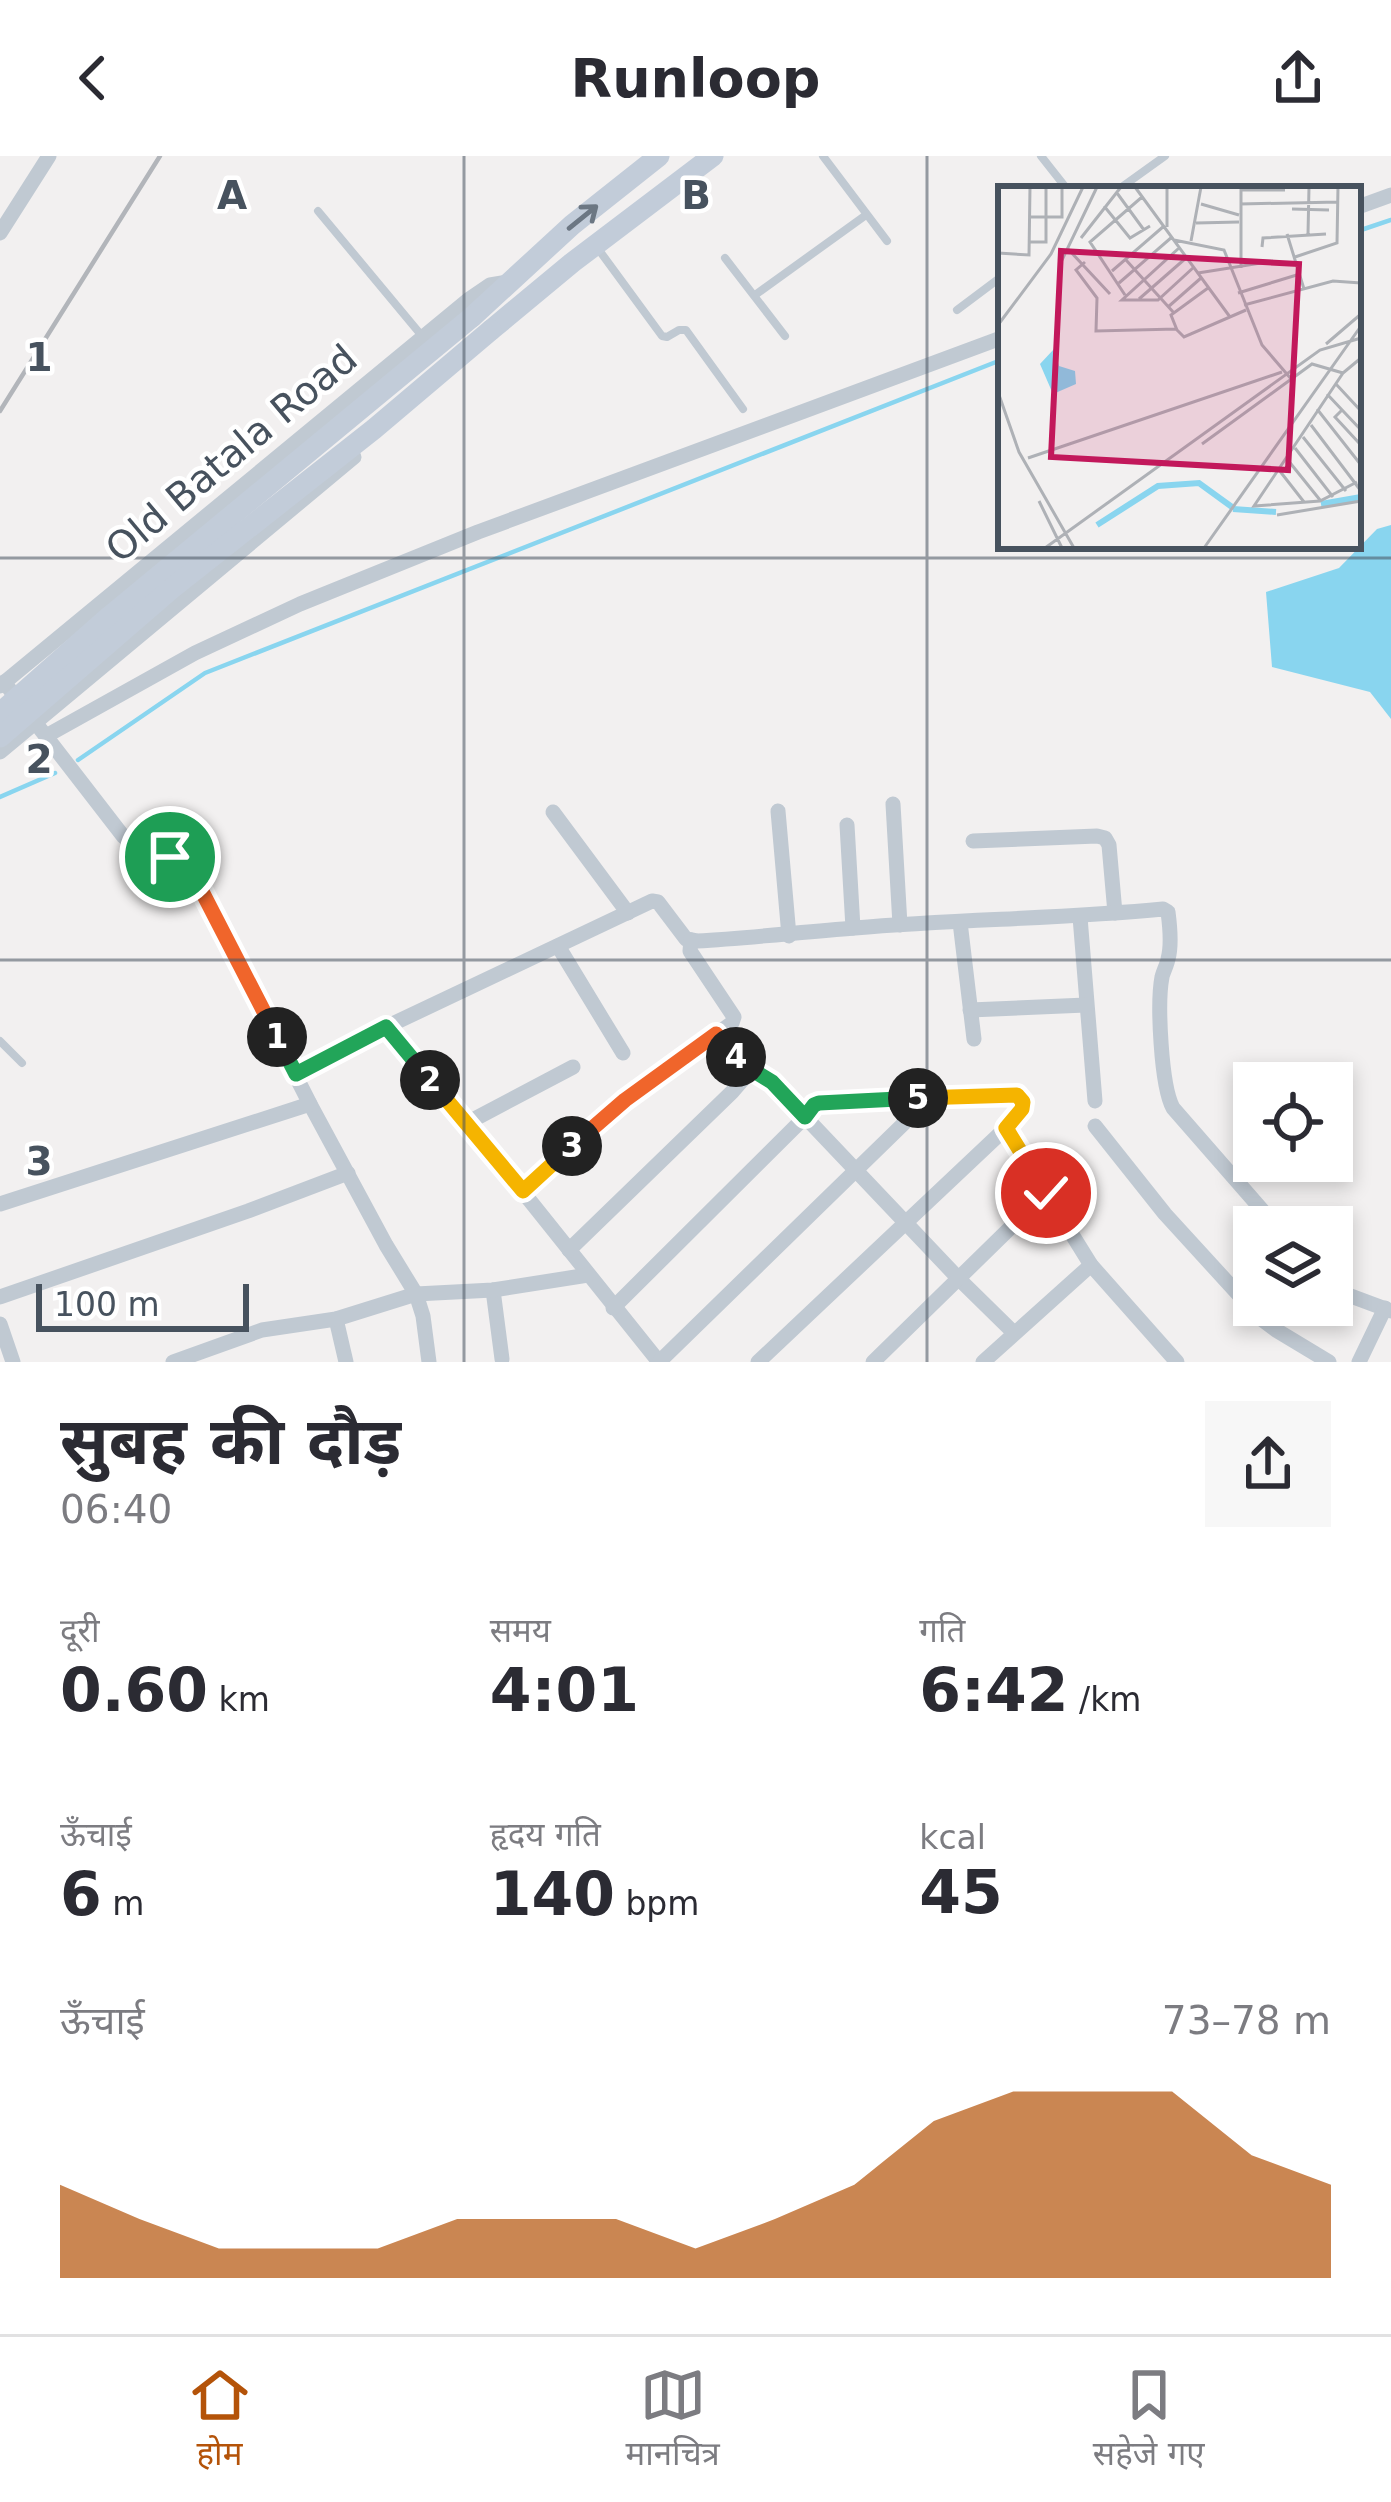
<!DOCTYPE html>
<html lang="hi">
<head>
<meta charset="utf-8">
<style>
	body { margin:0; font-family:"DejaVu Sans","Noto Sans Devanagari",sans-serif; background:#f7f7f7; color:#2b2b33; height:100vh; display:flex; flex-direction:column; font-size:45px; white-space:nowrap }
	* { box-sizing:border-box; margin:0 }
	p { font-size:39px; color:#7c7c81 }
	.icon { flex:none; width:66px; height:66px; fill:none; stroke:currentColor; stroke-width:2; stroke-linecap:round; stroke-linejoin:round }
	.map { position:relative; height:1206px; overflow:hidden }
	.drawer { display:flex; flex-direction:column; background:#fff; flex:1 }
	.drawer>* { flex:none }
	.tools { position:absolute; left:1233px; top:906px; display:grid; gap:24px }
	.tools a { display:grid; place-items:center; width:120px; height:120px; border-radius:0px; background:#fff; box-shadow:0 6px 18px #0003; font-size:60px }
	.scale { position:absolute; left:36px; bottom:30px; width:213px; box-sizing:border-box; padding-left:12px; border:6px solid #47525e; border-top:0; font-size:33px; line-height:42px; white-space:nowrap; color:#47525e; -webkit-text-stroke:9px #fff; paint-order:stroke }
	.pin { position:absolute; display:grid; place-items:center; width:102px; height:102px; color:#fff; margin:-51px; border:6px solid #fff; border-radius:50%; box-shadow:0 3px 12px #0007 }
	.km { position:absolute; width:60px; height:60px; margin:-30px; border-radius:50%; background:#222; color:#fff; font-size:33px; line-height:60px; text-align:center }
	.round { display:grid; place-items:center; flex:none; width:126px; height:126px; border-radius:0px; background:#f7f7f7 }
	.head { display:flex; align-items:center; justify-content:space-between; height:204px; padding:0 60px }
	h1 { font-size:66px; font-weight:700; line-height:90px }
	.stats { display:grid; grid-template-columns:repeat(3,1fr); gap:18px; height:204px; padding:12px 60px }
	.stats div { display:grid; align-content:center }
	.stats b { font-size:60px; font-weight:700 }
	.stats small { font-size:33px; font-weight:400 }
	.stats p { font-size:33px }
	.chart { height:336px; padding:24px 60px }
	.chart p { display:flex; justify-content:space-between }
	.chart svg { width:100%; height:216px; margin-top:12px; fill:#b45309; opacity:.7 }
	header { display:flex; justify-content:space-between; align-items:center; height:156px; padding:0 60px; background:#fff; font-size:54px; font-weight:700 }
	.tabs { display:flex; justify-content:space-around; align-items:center; height:168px; border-top:3px solid #e1e1e2; background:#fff; font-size:33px; color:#7c7c81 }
	.tabs a { display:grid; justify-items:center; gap:6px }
	.tabs .current { color:#b45309 }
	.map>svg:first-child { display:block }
</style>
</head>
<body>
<header><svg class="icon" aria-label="back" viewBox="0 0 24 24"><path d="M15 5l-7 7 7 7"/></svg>Runloop<svg class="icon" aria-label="share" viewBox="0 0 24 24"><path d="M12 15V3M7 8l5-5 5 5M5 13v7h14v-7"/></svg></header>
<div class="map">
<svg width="1391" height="1206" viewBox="0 0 1391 1206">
	<rect width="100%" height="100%" fill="#f2f0f0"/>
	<path fill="#89d5ef" d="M1391,369V563L1370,536L1272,511L1266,436L1339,412L1377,373Z"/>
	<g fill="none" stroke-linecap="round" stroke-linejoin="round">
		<g stroke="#89d5ef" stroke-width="4.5">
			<path d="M1358,75L1391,64"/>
			<path d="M78,604L205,517L1001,204"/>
			<path d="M0,641L55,617"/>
		</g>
		<g stroke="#c0c9d2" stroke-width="8">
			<path d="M823,0L887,85"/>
			<path d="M1041,0L1067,33"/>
			<path d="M1119,33L1165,0"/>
			<path d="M318,55L422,180"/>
			<path d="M596,90L662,180L667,181L679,174H686L743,253"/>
			<path d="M725,102L785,180"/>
			<path d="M755,139L866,59"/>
			<path d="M957,154L1001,121"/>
			<path d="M0,885L22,907"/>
		</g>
		<g stroke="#c0c9d2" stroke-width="15">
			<path d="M1358,51L1391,39"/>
			<path d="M0,77L49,0"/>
			<path d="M4,526L123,680C144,700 175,695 193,718L310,948L386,1089L416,1138L423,1160L429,1206"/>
			<path d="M0,530L468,144L490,129L508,126"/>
			<path d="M46,580L195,497L300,448L478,376L1001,182"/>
			<path d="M0,596L354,301"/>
			<path d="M893,648L900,769"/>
			<path d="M778,655L789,780"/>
			<path d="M553,656L628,757"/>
			<path d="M847,669L853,772"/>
			<path d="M973,685L1097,680L1105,682L1109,689L1115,757"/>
			<path d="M1080,761L1095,945"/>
			<path d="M960,766L974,883"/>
			<path d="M558,790L623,897"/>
			<path d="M970,854L1086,849"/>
			<path d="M386,871L511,1021L659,1206"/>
			<path d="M715,878L745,910L772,926L959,1123L1014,1177"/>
			<path d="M295,918L386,871L652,745L658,746L686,783L697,785C750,782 802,776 855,772C958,763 1060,763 1163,753L1168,756C1170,771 1172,789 1168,803C1168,806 1162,819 1162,821C1157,847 1161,930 1173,952L1277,1071"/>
			<path d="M467,967L573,911"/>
			<path d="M1095,970L1165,1058L1260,1162L1276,1174L1329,1206"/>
			<path d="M1006,972L1091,1109L1177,1206"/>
			<path d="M523,1035L625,943L732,867L734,861L690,795L691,784"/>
			<path d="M0,1048L310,948"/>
			<path d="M569,1094L732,936L751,914"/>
			<path d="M1332,1133L1391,1155"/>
			<path d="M493,1134L502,1203"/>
			<path d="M0,1141L248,1055L348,1017"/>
			<path d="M613,1152L805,961L814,949L835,945L1011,938L1021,942L1022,953L1006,972L758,1206"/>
			<path d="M336,1163L346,1206"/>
			<path d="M0,1168L13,1206"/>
			<path d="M173,1206L262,1174L336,1163L416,1138L493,1134L588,1119"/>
			<path d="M659,1206L930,942"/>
			<path d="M873,1206L1046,1037"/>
			<path d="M983,1206L1091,1109"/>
			<path d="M1359,1206L1385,1152"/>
		</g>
		<g stroke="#c2ccd9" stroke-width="21">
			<path d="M472,161L572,69L659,0"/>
			<path d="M491,174L573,106L713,0"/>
		</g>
		<path stroke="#b2b5ba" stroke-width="4.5" d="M0,255L160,0"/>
		<g stroke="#c2ccd9" stroke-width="21">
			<path d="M0,557L110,460L472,161"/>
			<path d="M0,581L171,433L374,273L491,174"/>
		</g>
	</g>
	<defs><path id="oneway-shaft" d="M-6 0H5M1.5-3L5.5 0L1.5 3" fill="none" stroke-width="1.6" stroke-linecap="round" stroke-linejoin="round" transform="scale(3)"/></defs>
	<use stroke="#6c7783" href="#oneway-shaft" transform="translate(583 61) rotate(-39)"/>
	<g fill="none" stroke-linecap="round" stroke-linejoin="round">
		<defs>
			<path id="split-1" d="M170,701L186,709L193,718L277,881"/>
			<path id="split-2" d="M277,881L296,918L386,871L430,924"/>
			<path id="split-3" d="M430,924L523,1035L572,990"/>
			<path id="split-4" d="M572,990L625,944L716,878L736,901"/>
			<path id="split-5" d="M736,901L746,910L772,926L805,961L814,949L819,947L918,942"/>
			<path id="split-6" d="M918,942L1017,939L1023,946L1022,953L1006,972L1046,1037"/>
		</defs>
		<use href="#split-1" stroke="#fff" stroke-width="24"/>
		<use href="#split-2" stroke="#fff" stroke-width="24"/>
		<use href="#split-3" stroke="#fff" stroke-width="24"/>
		<use href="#split-4" stroke="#fff" stroke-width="24"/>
		<use href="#split-5" stroke="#fff" stroke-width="24"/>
		<use href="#split-6" stroke="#fff" stroke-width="24"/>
		<use href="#split-1" stroke="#f0652b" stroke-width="15"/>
		<use href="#split-2" stroke="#22a559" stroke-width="15"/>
		<use href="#split-3" stroke="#f5b400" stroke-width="15"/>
		<use href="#split-4" stroke="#f0652b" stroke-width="15"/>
		<use href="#split-5" stroke="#22a559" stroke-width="15"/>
		<use href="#split-6" stroke="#f5b400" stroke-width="15"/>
	</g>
	<path fill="none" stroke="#47525e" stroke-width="3" stroke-opacity="0.55" d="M464,0V1206M927,0V1206M0,402H1391M0,804H1391"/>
	<g text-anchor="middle" stroke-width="9" stroke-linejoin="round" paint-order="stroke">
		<g font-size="39" fill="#47525e" stroke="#fff">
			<text transform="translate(231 297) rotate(-40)" y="14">Old Batala Road</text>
		</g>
	</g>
	<g transform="translate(998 30)">
		<rect width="363" height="363" fill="#f2f0f0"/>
		<path d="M56,163L61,180L77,185L78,198L55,208L42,178Z" fill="#89d5ef"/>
		<path fill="none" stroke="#89d5ef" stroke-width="6" d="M323,318L363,311M235,323L278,326M99,339L160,300L201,297L234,321"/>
		<path fill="none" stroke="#aeb1b6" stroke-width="3" d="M137,1L232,131M243,1V82M243,4H287M119,7L146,44M203,18L241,29M242,18L340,16M106,20L132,52L152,40M294,23L331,24M31,31H64V1M198,37L241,36M169,41V1M289,48L306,103M310,48L311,1M83,52L123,1M176,54L226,64L264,159L294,194M193,55L203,1M31,56H48V1M264,61L265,52L328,48M181,62L124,114H160L196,81M70,63L112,108M0,67L31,69L32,1M297,71L339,57L340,1M64,74L99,1M128,74L176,127M87,76L78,84L99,112L98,145L178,143L186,151L248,124M114,85L166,40M200,87L275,75M121,97L174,51M240,107L302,88M127,109L92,56L144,11M141,113L188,72M246,119L335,95L363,97M170,121L203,92M0,139L53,68L85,1M179,144L173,129L210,102M328,158L363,128M345,187L256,320L322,315L359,296M337,197L363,225M0,206L21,266L76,362M329,208L363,244M319,223L363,279M344,224L337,231L361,257M313,239L363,305M305,251L348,305M204,258L314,178L345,187L363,172M297,262L335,311M30,272L284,186M289,273L322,314M281,284L306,316M41,315L64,362M279,329L363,315M47,362L322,164L363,152M206,362L363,140"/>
		<path fill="#c2185b" fill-opacity="0.15" stroke="#c2185b" stroke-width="6" d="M63,65L301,78L290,284L53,271Z"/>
		<rect width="363" height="363" fill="none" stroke="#47525e" stroke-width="6"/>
	</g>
	<g font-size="39" text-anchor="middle" font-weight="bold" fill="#47525e" stroke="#fff" stroke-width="9" stroke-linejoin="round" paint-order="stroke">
		<text x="232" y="53">A</text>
		<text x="696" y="53">B</text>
		<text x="39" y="215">1</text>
		<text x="39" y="617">2</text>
		<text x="39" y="1019">3</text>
	</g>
</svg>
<div class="tools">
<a><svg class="icon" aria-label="locate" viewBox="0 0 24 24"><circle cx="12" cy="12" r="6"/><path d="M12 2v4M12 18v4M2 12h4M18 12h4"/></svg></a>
<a><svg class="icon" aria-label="layers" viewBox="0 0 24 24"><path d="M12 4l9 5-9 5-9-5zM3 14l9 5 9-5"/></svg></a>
</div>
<div class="scale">100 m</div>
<div class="pin" style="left:170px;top:701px;background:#1e9e55"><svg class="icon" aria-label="arrive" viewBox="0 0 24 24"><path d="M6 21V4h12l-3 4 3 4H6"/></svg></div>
<div class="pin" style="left:1046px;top:1037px;background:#d93025"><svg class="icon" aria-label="check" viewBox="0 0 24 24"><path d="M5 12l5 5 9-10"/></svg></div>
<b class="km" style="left:277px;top:881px">1</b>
<b class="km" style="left:430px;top:924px">2</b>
<b class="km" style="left:572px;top:990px">3</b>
<b class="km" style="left:736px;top:901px">4</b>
<b class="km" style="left:918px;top:942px">5</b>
</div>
<section class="drawer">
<div class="head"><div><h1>सुबह की दौड़</h1><p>06:40</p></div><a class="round"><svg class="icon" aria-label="share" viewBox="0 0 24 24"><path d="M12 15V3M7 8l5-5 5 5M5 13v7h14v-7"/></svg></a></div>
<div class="stats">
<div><p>दूरी</p><b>0.60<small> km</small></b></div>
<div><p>समय</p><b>4:01</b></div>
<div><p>गति</p><b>6:42<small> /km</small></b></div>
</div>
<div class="stats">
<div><p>ऊँचाई</p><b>6<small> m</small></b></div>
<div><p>हृदय गति</p><b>140<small> bpm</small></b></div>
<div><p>kcal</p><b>45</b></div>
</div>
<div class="chart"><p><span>ऊँचाई</span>73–78 m</p>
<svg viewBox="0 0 160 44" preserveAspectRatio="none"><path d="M0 44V25L10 32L20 38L30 38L40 38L50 32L60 32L70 32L80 38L90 32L100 25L110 12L120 6L130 6L140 6L150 19L160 25V44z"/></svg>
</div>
</section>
<nav class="tabs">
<a class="current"><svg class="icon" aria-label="home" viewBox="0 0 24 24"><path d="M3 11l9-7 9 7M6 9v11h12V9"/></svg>होम</a>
<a><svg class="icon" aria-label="map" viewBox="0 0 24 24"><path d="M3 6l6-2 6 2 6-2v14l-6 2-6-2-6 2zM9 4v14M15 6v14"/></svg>मानचित्र</a>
<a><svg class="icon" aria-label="saved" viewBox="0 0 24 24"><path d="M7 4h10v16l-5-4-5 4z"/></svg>सहेजे गए</a>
</nav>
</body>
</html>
